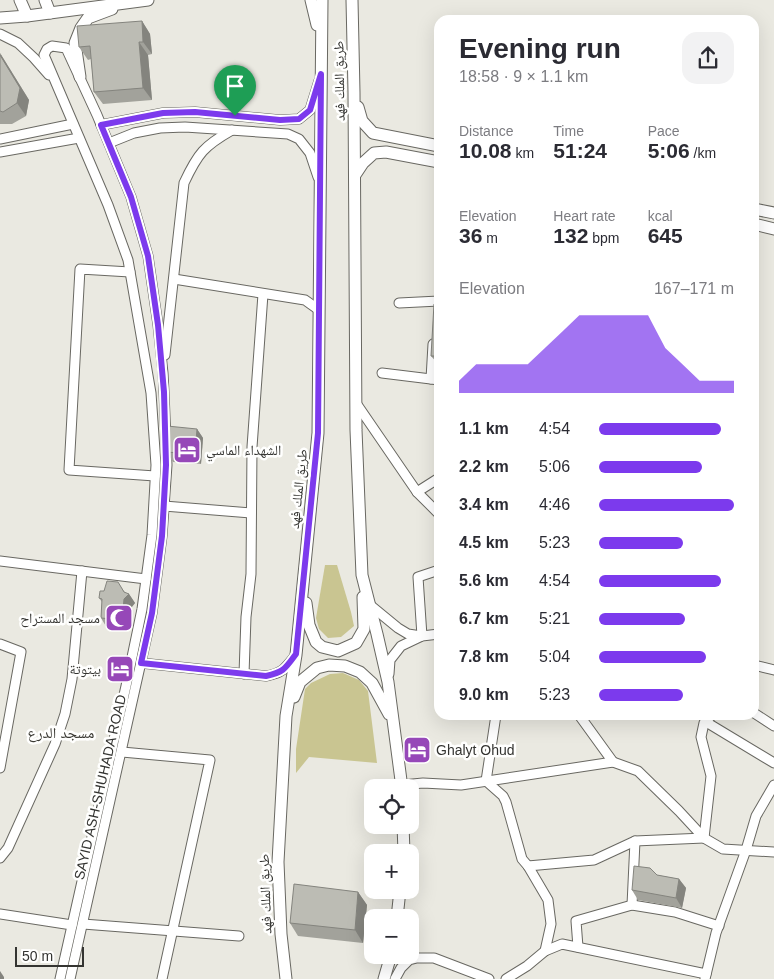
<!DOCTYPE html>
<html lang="en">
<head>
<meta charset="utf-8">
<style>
	body { margin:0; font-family:Helvetica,"Noto Naskh Arabic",sans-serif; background:#f2f2f3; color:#2b2b33; height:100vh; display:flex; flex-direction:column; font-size:19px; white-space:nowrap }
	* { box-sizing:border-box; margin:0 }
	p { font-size:16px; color:#7c7c81 }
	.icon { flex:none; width:28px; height:28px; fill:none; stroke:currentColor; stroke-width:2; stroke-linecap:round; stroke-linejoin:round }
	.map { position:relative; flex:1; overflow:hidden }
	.drawer { position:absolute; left:434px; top:15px; width:325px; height:705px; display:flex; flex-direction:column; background:#fff; border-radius:15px; box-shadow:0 5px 20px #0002 }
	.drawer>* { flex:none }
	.tools { position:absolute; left:364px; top:779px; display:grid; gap:10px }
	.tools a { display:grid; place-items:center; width:55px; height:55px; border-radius:10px; background:#fff; box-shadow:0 5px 20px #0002; font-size:25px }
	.scale { position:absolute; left:15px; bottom:12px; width:69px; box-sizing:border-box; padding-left:5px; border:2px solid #343431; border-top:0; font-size:14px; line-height:18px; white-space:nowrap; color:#343431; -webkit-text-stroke:4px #fffffe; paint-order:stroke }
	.pin { position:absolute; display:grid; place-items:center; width:42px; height:42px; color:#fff; margin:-51px -21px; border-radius:50% 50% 50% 0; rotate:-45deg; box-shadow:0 0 5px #0007 }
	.pin .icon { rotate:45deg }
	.round { display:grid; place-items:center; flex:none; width:52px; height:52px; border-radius:15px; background:#f2f2f3 }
	.overview { display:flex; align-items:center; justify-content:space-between; height:85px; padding:0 25px }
	h1 { font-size:28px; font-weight:800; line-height:38px }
	.stats { display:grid; grid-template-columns:repeat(3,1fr); gap:8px; height:85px; padding:5px 25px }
	.stats div { display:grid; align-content:center }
	.stats b { font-size:21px; font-weight:800 }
	.stats small { font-size:14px; font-weight:400 }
	.stats p { font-size:14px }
	.chart { height:140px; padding:10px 25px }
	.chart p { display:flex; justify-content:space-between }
	.chart svg { width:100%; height:90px; margin-top:5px; fill:#7c3aed; opacity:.7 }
	ul { padding:0 25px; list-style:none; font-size:16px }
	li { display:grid; grid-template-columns:80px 60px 1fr; align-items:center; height:38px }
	li i { height:12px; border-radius:6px; background:#7c3aed }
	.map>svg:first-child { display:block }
</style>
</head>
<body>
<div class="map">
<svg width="774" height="979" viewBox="0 0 774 979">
	<rect width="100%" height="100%" fill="#eae9e1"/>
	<g fill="#c9c591">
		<path d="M325,565H337L351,612L354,626L341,637L328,638L319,629L316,618Z"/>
		<path d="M343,673L359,680L368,691L377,763L309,757L296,773V749L305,689L311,683L330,674Z"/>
	</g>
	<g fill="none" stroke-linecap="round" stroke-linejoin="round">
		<defs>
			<g id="minor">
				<path d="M0,34L18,43L34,58L49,75"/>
				<path d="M101,125L163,113L195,112L280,120L299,119L310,110L319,81"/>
				<path d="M0,139L73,124"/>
				<path d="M109,143L134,133L160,128L185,127L288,134L299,139L310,153L318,177"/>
				<path d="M0,152L79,138"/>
				<path d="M130,272L80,269L69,470L155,476"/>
				<path d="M174,279L305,300L319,310"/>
				<path d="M399,303L439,301"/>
				<path d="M165,355L184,183C198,153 204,146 232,130"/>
				<path d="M382,373L439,380"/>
				<path d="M431,379L433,344"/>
				<path d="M356,403L417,492L439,514"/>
				<path d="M417,492L439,478"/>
				<path d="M164,506L251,513"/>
				<path d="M0,561L146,579"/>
				<path d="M370,605L398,628L408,634L421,636"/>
				<path d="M422,636L418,577L439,570"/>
				<path d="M0,644L21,652L0,768"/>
				<path d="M141,663L266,676C282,673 285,669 295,656"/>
				<path d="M754,665L774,670"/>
				<path d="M244,674L246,617L251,574L252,447L263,294"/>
				<path d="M389,674L390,660L401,646L422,636L439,634"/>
				<path d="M754,713L774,726"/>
				<path d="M496,715L486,781L503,796L506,802L522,859L528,866L548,900L551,924L545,951"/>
				<path d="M579,715L613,762"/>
				<path d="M706,722L774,763"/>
				<path d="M122,752L210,760L162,979"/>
				<path d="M402,785L423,783L461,785L613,762L638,771L679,811L704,838L723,849L774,852"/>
				<path d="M0,858L8,848L55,744L65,714L72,679L82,571"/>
				<path d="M528,866L594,860L635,841L704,838L711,776L701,737L704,723L712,715"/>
				<path d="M632,905L635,841"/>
				<path d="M0,914L72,925"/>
				<path d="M83,924L239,936"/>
				<path d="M578,947L576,921L632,905L675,912L719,926"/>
				<path d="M60,979L126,686L142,609L152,535L156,465L151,393L128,260L108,205L44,55L47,49L52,46L66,48L97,115L131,197L148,256L158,325L163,373L164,392L167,465L162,536L152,613L70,979"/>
				<path d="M395,979L401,968L409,960L417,958H434L489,979"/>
				<path d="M506,979L527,966L545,951L562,944L706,974"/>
				<path d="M705,979L716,933L746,850L756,816L774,785"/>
			</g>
			<g id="major">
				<path d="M20,0L27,16"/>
				<path d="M45,0L50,13"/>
				<path d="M311,0L317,25"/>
				<path d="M352,0L354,92L356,430L362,575L377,634L388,682L402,788"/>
				<path d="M0,18L27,16L148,0"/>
				<path d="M80,77L75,43L81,28L88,18L112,9"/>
				<path d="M358,107L362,121L373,133L439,146"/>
				<path d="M355,175L363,163L374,153L386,152L439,162"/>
				<path d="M754,209L774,213"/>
				<path d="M754,224L774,229"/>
				<path d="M306,603L309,625L316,642L322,647L338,651L356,643L364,629L363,597"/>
				<path d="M294,697L300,682L317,668L329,665L345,666L360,672L372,683L389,714"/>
				<path d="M403,825L404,852"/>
				<path d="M397,918L400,890"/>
				<path d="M286,979L281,934L278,862L286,716L296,655L318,433L322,0"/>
				<path d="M384,979L391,955"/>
			</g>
		</defs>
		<use href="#minor" stroke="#696862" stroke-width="11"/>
		<use href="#major" stroke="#696862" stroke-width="13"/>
		<use href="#minor" stroke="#fff" stroke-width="9"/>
		<use href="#major" stroke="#fff" stroke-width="11"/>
	</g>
	<g fill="#a2a29b">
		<path d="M142,21L150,34L152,54L148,55L152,100L103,104L94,92L91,59L88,60L79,47Z"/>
		<path d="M0,53L29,100L26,116L12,124H0Z"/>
		<path d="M439,304V365L431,356Z"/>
		<path d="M197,429L203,438L201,464L173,462L166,452Z"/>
		<path d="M126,593L129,594L135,603L131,608L129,630L107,628L101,618L102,602L99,598Z"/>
		<path d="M657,875L679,879L686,888L682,908L638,900L632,890Z"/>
		<path d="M358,892L367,905L363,943L298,936L290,923Z"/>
	</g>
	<g fill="#84847e">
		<path d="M142,21L150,34L152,54L143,42Z"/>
		<path d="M139,42L148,55L152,100L143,88Z"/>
		<path d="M0,53L29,100L26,116L17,103Z"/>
		<path d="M197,429L203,438L201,464L195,454Z"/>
		<path d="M118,582L127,596L129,594L135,603L131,608L129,630L122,620L124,592Z"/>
		<path d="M679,879L686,888L682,908L676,898Z"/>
		<path d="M358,892L367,905L363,943L355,930Z"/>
		<path d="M0,971L4,977V979H0Z"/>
	</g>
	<g fill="#bcbcb4" stroke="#84847e">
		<path d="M142,21L143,42H139L143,88L94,92L90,46L79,47L77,26Z"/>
		<path d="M0,55L20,88L17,103L3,112L0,111Z"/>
		<path d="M434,304H439V356H431Z"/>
		<path d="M167,426L197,429L195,454L166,452Z"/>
		<path d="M107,581L118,582L124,592L129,594L124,599L122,620L101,618L102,599L99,598L100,591H104Z"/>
		<path d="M634,866L650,868L657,875L679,879L676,898L632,890Z"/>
		<path d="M294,884L358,892L355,930L290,923Z"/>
	</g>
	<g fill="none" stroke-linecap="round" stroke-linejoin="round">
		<defs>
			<path id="route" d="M321,74L318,433L296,654C285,669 284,672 266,676L141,663L152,613L162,536L166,465L164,392L158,325L148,256L131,197L101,125L163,113L195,112L280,120L299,119L310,110Z"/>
		</defs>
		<use href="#route" stroke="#fff" stroke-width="10"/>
		<use href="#route" stroke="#7c3aed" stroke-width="6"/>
	</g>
	<defs>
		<symbol id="hotel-square" viewBox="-11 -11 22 22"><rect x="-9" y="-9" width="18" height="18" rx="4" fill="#9648b8" stroke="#fffffe"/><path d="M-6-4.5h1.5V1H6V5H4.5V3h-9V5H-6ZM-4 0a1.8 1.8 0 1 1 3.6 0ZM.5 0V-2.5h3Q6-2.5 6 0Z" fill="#fff"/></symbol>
		<symbol id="mosque-square" viewBox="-11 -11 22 22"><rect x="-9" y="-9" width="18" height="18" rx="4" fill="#9648b8" stroke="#fffffe"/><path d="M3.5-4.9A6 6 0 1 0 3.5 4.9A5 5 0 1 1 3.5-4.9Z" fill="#fff"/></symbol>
	</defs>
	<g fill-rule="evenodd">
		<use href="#hotel-square" x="171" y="434" width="32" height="32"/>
		<use href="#mosque-square" x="103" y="602" width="32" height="32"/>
		<use href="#hotel-square" x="104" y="653" width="32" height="32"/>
		<use href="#hotel-square" x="401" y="734" width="32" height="32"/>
	</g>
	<g text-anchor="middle" stroke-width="5" stroke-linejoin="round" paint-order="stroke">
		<g font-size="14" fill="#343431" stroke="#fffffe">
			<text transform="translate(339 81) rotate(-91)" y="5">طريق الملك فهد</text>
			<text transform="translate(298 489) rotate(-84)" y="5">طريق الملك فهد</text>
			<text transform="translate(100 787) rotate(-77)" y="5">SAYID ASH-SHUHADA ROAD</text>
			<text transform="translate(265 894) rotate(-92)" y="5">طريق الملك فهد</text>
		</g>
		<g font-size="14" fill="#343431" stroke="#fffffe" text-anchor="start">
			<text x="206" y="455">الشهداء الماسي</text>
			<text x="100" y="623" text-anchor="end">مسجد المستراح</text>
			<text x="101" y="674" text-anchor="end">بيتوتة</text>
			<text x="436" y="755">Ghalyt Ohud</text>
		</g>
		<g font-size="15" fill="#3c3b35" stroke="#fffffe">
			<text x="61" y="738">مسجد الدرع</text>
		</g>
	</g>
</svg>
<div class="tools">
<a><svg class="icon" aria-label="locate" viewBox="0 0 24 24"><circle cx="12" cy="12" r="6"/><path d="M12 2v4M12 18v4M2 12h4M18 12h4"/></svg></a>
<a>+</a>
<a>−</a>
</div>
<div class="scale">50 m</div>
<div class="pin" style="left:235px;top:116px;background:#1e9e55"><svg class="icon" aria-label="arrive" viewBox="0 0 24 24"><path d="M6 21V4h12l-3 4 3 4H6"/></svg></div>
<section class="drawer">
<div class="overview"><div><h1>Evening run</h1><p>18:58 · 9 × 1.1 km</p></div><a class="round"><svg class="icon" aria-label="share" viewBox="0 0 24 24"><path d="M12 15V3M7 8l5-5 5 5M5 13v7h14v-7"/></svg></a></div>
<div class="stats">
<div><p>Distance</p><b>10.08<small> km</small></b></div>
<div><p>Time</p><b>51:24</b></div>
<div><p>Pace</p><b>5:06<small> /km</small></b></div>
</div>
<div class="stats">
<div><p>Elevation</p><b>36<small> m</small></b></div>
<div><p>Heart rate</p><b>132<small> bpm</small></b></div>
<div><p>kcal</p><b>645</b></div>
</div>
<div class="chart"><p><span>Elevation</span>167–171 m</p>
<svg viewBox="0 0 160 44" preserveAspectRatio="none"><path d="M0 44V38L10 30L20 30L30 30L40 30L50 22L60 14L70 6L80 6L90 6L100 6L110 6L120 22L130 30L140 38L150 38L160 38V44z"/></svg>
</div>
<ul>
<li><b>1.1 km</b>4:54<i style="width:90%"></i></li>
<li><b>2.2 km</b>5:06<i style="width:76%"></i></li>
<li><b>3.4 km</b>4:46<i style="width:100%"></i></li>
<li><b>4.5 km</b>5:23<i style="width:62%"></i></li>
<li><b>5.6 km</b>4:54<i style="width:90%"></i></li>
<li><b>6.7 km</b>5:21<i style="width:64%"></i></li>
<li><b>7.8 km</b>5:04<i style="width:79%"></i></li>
<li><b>9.0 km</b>5:23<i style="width:62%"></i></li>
</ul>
</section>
</div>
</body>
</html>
